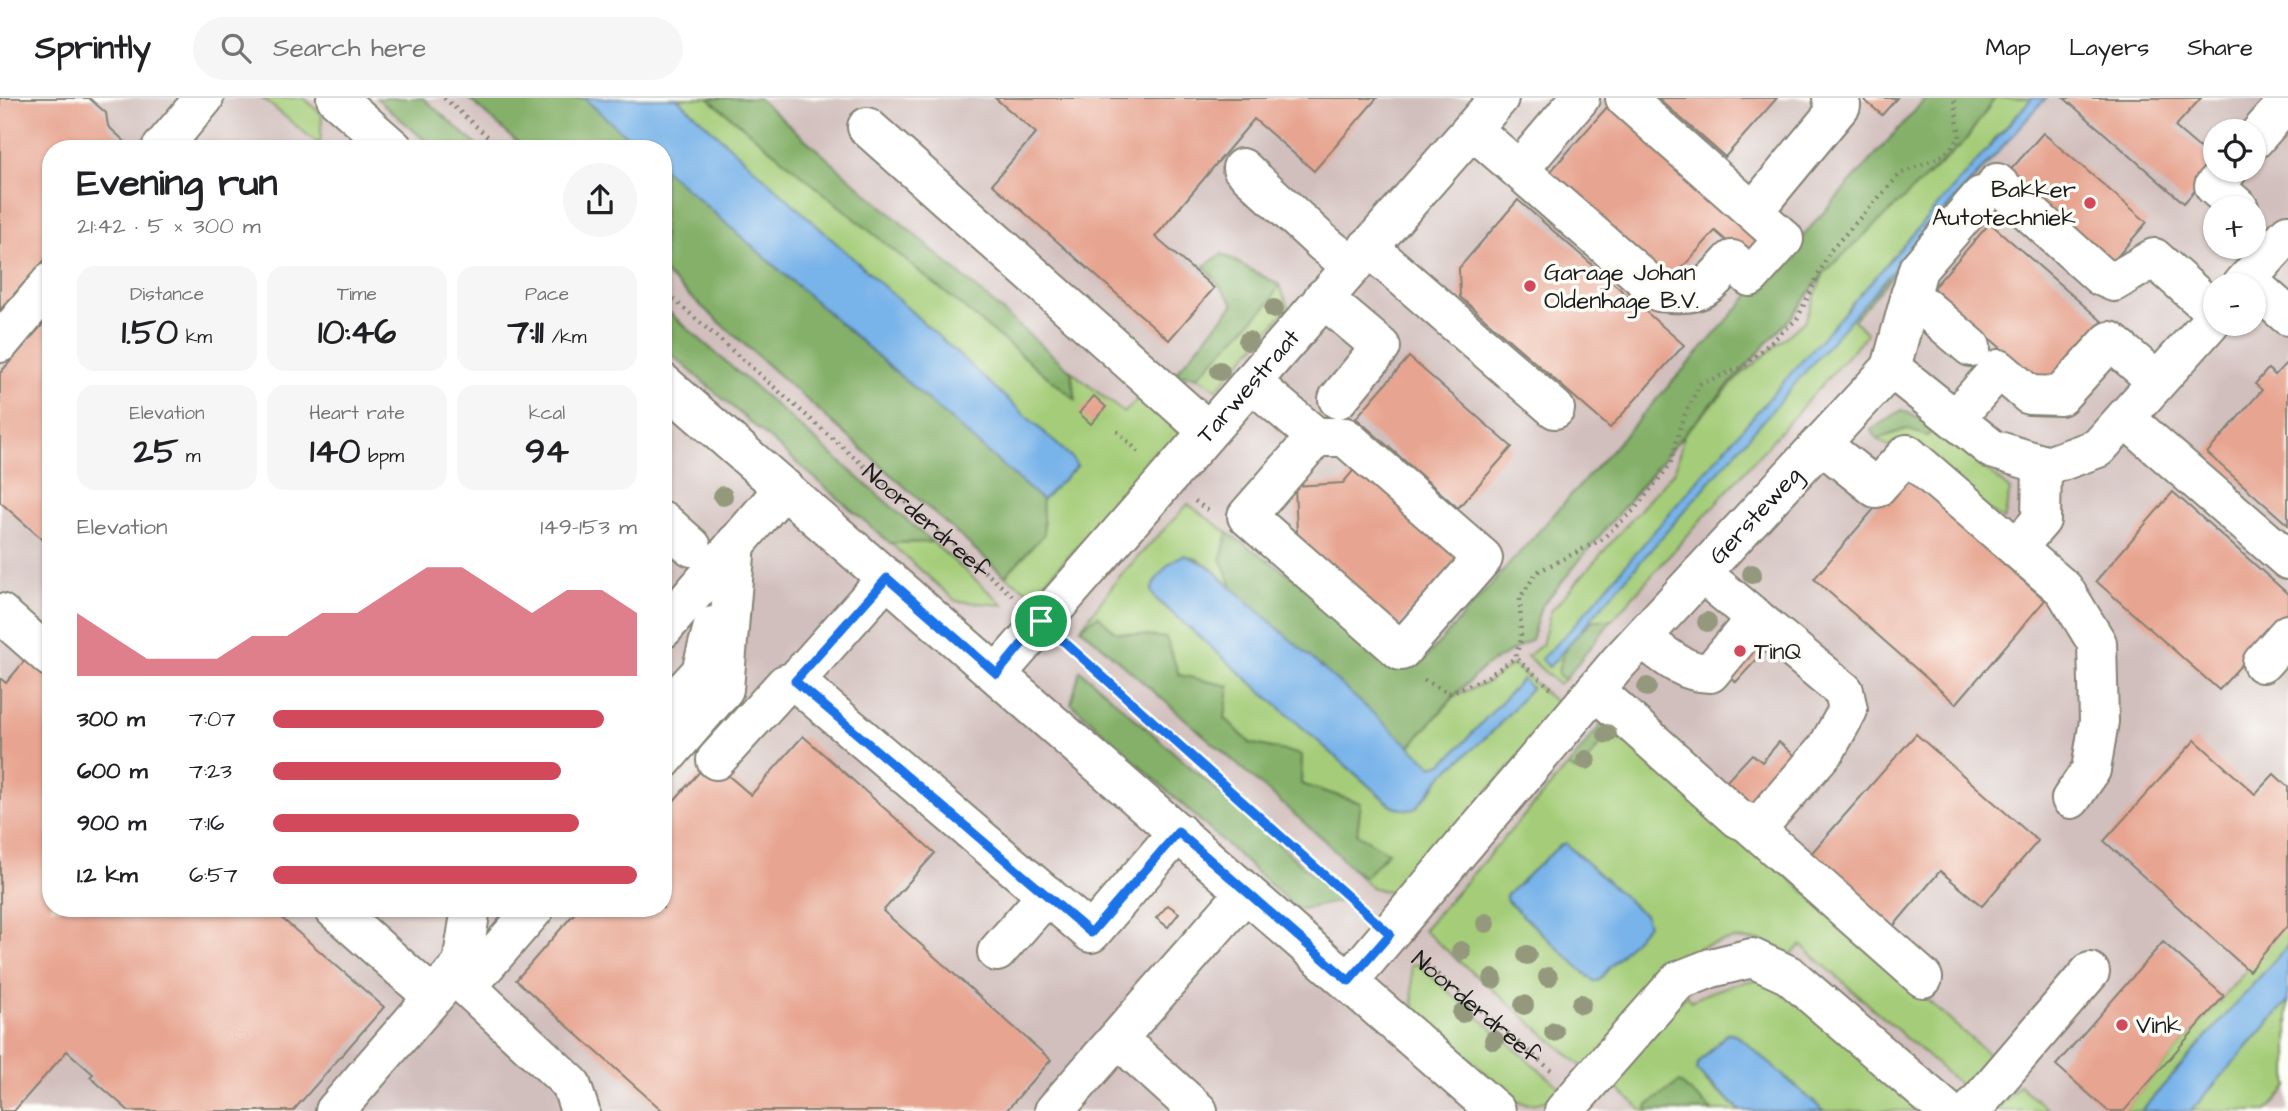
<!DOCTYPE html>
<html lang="en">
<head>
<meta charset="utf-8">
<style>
	body { margin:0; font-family:"Architects Daughter",sans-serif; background:#f6f6f6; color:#202124; height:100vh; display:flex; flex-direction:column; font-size:26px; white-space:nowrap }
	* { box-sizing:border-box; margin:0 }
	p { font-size:23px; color:#757577 }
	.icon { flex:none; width:38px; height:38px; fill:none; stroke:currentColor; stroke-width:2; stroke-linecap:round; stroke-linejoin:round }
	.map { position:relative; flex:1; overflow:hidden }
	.side { position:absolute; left:42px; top:42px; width:630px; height:777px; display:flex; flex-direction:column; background:#fff; border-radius:28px; box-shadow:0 2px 5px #0004 }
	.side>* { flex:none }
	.fabs { position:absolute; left:2203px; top:21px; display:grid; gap:14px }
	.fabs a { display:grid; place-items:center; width:63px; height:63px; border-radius:50%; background:#fff; box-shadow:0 2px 5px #0004; font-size:35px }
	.pin { position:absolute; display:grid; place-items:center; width:60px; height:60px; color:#fff; margin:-30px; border:4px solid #fff; border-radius:50%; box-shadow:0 2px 7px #0007 }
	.round { display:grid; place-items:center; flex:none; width:74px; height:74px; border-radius:37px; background:#f6f6f6 }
	.head { display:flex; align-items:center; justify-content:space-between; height:119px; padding:0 35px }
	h1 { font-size:38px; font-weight:700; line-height:52px }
	.figures { display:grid; grid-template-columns:repeat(3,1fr); gap:10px; height:119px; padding:7px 35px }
	.figures div { display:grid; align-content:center; border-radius:18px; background:#f6f6f6; text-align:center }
	.figures b { font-size:35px; font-weight:700 }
	.figures small { font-size:19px; font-weight:400 }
	.figures p { font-size:19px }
	.chart { height:196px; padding:14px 35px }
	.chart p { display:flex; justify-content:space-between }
	.chart svg { width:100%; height:126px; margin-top:7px; fill:#d1495b; opacity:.7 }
	ul { padding:0 35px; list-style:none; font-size:23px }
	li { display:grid; grid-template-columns:112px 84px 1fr; align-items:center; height:52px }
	li i { height:18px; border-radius:9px; background:#d1495b }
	header { display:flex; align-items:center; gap:42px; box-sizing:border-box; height:98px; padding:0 35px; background:#fff; border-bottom:2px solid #e0e0e0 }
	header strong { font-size:33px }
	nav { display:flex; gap:38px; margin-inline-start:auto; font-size:24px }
	.search { width:490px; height:63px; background:#f6f6f6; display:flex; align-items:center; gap:18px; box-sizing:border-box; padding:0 24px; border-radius:38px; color:#757577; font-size:26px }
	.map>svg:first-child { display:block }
</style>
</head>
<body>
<header>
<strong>Sprintly</strong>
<div class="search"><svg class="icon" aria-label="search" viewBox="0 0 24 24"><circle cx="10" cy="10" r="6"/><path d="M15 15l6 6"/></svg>Search here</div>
<nav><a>Map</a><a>Layers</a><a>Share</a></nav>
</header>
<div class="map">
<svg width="2288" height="1013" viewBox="0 0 2288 1013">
	<rect width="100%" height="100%" fill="#fdfcf7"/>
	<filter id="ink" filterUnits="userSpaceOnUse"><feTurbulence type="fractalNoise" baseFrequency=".0143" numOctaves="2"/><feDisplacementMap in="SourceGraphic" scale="14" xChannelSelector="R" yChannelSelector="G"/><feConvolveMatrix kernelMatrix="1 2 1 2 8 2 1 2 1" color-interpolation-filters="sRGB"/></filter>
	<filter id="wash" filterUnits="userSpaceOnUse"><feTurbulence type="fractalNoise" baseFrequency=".00686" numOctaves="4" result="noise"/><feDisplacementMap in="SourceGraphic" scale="28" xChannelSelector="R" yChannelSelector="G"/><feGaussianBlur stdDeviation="1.57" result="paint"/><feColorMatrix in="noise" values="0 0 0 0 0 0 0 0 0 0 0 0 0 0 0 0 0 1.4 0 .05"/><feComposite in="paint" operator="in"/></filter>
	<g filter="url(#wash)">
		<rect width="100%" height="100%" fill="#ede7cb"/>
		<path fill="#d1bfbd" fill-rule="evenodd" d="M0,0H2288V1013H0ZM2216,33H2254V72H2216ZM51,51H663V810H51ZM2216,110H2254V149H2216ZM2216,187H2254V226H2216Z"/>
		<g fill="#a5cd79" stroke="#60744a" stroke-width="2" fill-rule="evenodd">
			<path d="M262,0H304L322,17L320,47Z"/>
			<path d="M677,0H708L1075,301L1071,273L1124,315L1142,297L1182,338L1033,496L1005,478L1044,436L1042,402L1077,368Z"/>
			<path d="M1995,0H2032L1989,48L1997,55L1854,222L1867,236L1612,522H1593L1558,577L1565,581L1558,586L1527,558L1542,547L1551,513L1675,372L1684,336L1741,277L1805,223L1824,175L1904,81L1964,44Z"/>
			<path d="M1279,187L1289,209L1217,291L1197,279L1270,204Z"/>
			<path d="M1936,329L2010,392L2004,422L1877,341L1906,331Z"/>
			<path d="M1188,406L1228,435L1221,460L1233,490C1214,474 1189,441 1167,469C1161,477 1155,484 1151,493L1155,500L1392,708L1429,696L1443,677L1495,631L1531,590L1522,582L1454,655L1443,665L1432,668L1409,649L1456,597L1488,584L1513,566L1561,609L1399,797L1371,789L1352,771L1365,779L1356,736L1360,705L1301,686L1302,657L1250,645L1225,620L1229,588L1179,577L1166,540L1081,530L1120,478Z"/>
			<path d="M932,444L1004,507L956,503L890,445Z"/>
			<path d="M1617,627L1988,956L1986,981L1961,988L1801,847L1792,856L1762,843L1734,841L1700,849L1678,868L1585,971L1423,832L1568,668L1578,674ZM1566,746L1645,818L1647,823L1594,883L1506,802V797L1510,794L1558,749Z"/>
			<path d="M2288,825V847L2141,1013H2123Z"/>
			<path d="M1417,866L1564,993C1550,1003 1534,1009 1517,1004L1416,913L1413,904L1411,867Z"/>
			<path d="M1761,881L1799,901L1927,1013H1824L1739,939L1728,935L1698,966C1698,984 1728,1001 1741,1013H1643L1611,985L1687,895L1691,903C1714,891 1735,885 1761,881Z"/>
			<path d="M2288,903V989L2267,1013H2191Z"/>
			<path d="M2019,987L2050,1013H1997Z"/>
		</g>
		<g fill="#84b069" stroke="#506642" stroke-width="2">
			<path d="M376,0H423L481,51H435Z"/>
			<path d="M468,0H584L641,51H525Z"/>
			<path d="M708,0H758L1071,273L1076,302Z"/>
			<path d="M1926,0H1995L1964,44L1824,175L1793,217L1684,336L1541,509L1531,542L1484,569L1455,597L1409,649L1233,490L1221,460L1228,435L1421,565Z"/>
			<path d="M663,70L1042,402L1044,436L1005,478L663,174Z"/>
			<path d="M1222,156L1279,187L1270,204L1197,279L1175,276L1234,206L1204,168Z"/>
			<path d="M663,209L932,444L890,445L663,249Z"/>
			<path d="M1902,312L1936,329L1927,338L1906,331L1877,341L1871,332Z"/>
			<path d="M1098,517L1115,534L1166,540L1179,577L1229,588L1225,620L1250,645L1302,657L1301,686L1361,705L1357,736L1388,754L1365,779L1352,771L1325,743L1081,530Z"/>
			<path d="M1593,522H1612L1565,581L1558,577C1559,552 1576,538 1593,522Z"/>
			<path d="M1080,572L1343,803L1298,812L1071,605Z"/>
			<path d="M1608,618L1617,627L1578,674L1568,668Z"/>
			<path d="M1679,984L1713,1013H1648L1647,1008Z"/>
		</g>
		<g fill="#78b3e9" stroke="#4a6882" stroke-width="2">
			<path d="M584,0H677L1071,359L1077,368L1042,402L663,70V51H641Z"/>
			<path d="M2032,0H2046L1937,122L1549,569L1541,561L1572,530L1701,378Z"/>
			<path d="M1185,457L1207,467L1432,668L1443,665L1454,655L1522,581L1531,590L1495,631L1443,677L1416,710C1409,714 1400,710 1392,708L1155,500L1151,493C1156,479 1170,461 1185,457Z"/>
			<path d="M1565,745L1645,818L1648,826L1598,883H1594L1586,876L1506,802V797L1510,794L1558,749Z"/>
			<path d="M2288,847V903L2191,1013H2141Z"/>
			<path d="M1730,935L1739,939L1824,1013H1741L1697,973L1698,966L1726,936Z"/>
		</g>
		<g id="blocks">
			<g fill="#e7a490">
				<path d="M0,0H89L106,15L108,28L133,51H51V155L0,212Z"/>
				<path d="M995,0H1377L1314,73L1254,21L1155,139L1214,190L1169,242L992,86L1036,35Z"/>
				<path d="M1615,0L1774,138L1751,164L1715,133L1666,188L1544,81Z"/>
				<path d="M1658,0H1777L1725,59Z"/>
				<path d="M1862,0H1897L1882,17Z"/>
				<path d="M2064,0H2201L2175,29L2216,64V69L2184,105Z"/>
				<path d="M2043,35L2147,124L2111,166L2007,76Z"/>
				<path d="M1518,102L1684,247L1610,330L1460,199L1459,170Z"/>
				<path d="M1990,125L2104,225L2047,291L1933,190Z"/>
				<path d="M51,217V449L0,404V275Z"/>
				<path d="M1409,259L1512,349L1458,410L1356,320Z"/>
				<path d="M2288,263V427L2207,355L2262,292L2255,286L2268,271L2275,277Z"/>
				<path d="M1094,298L1106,309L1091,326L1079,315Z"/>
				<path d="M1362,362L1464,452L1392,534L1290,444L1297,436L1295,388L1343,385Z"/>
				<path d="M1903,377L2045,502L1956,606L1814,481Z"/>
				<path d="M2173,394L2288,496V514L2219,592L2096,483Z"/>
				<path d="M1739,520L1769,548L1736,584L1706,558Z"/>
				<path d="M26,561L51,583V810H270L384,909L293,1013H129L90,979L93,976L67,953L14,1013H0V580L6,585Z"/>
				<path d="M1916,636L2038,743L1982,808L1940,773L1891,831L1808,759Z"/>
				<path d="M803,638L935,755L883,813L1051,962L1006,1013H663L516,882L579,810H663V715L710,662L751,697Z"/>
				<path d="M2195,642L2255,696L2274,676L2288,689V827L2249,873L2104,743Z"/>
				<path d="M1779,644L1800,662L1756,713L1725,685L1752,656L1762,664Z"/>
				<path d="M1168,807L1179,815L1168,829L1156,820Z"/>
				<path d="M2163,844L2224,898L2124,1013H2108L2056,967Z"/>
			</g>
		</g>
	</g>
	<g filter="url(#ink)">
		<use href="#blocks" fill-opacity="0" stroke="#848274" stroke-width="2"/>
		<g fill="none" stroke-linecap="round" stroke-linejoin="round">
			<defs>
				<g id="minor">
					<path d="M336,0L394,51"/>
					<path d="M867,29L1208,333"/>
					<path d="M1472,31L1659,194C1701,198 1704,193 1732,162L1750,179L1784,141L1625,0"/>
					<path d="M2254,42L2288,3"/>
					<path d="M161,51L204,0"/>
					<path d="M1242,70L1323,145L1352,168"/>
					<path d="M1519,72L1580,0"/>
					<path d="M2228,72L2214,88L2239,110"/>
					<path d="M1997,85L2100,178L2114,184L2154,160L2216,215"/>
					<path d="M1760,105L1841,7L1832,0"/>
					<path d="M1368,149L1555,311"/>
					<path d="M2242,187L2288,136"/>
					<path d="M2254,188L2288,218"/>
					<path d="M1910,197L1971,249"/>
					<path d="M1323,200L1381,249L1338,301"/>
					<path d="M0,245L51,184"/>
					<path d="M1891,270L1918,171L1981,98"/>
					<path d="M1251,284L1316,339L1247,418L1401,553L1483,460L1345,339H1316"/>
					<path d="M663,285L1496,1013"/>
					<path d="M2125,320L2288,462"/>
					<path d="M1955,321L1999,271L2029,297L2060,298L2110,243L2157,283"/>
					<path d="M1821,346L1876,390L1907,356L2064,491L2097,545L2099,623L2091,672L2071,701"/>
					<path d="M663,423L692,449"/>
					<path d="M2017,450L2041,422L2042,366"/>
					<path d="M0,515L51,560"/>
					<path d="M663,531L784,390"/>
					<path d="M1642,540C1663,556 1683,575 1710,575L1756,520"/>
					<path d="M2262,565L2288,536"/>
					<path id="s3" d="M997,576L1499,0"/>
					<path d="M795,583L1091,835L1178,734"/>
					<path d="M1595,592L1739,721L1759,728L1827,650L1848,612L1844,593L1701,475"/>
					<path d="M663,615L701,574L713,528"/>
					<path d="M663,662L724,591L736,445"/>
					<path d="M716,662L785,586L795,583L887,480"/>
					<path d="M1748,725L1923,880"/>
					<path d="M333,810L433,899"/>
					<path d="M535,810L467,889L571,986L580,1013"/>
					<path d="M997,854L1047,797"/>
					<path id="s4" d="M1349,883L1619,564L1891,270L1992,351L2048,368L2098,350L2216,218"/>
					<path d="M1136,957L1198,1013"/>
					<path d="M335,1013L462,866L471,810"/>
					<path d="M1054,1013L1246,794"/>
					<path d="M1564,1013L1678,883L1711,870L1752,860L1789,877L1947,1013"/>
					<path d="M1971,1013L2090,874"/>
				</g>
			</defs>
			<use href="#minor" stroke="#848274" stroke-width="42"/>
			<g stroke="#848274" stroke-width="4.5" stroke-dasharray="2 5" stroke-linecap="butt">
				<path d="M444,0L502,51"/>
				<path id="s1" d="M663,192L1015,500"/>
				<path d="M1117,333L1141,356"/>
				<path d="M1195,403L1210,414"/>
				<path d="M1069,548L1362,811"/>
				<path d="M1424,582L1449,595L1487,579L1515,560"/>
				<path d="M1551,590L1515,560L1521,542L1520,500L1537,474L1601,442L1634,412L1670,367L1683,320L1700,286L1743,269L1797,221L1830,153L1900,76L1944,57L1960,40L1954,1L1956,0"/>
				<path id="s2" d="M1416,858L1551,972"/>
			</g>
			<use href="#minor" stroke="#fff" stroke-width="38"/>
		</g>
		<g fill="#94997d">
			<circle cx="1274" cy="211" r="10"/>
			<circle cx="1248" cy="243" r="10"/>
			<circle cx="1220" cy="273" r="10"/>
			<circle cx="723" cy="398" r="10"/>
			<circle cx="1752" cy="476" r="10"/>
			<circle cx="1707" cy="524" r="10"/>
			<circle cx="1647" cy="589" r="10"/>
			<circle cx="1607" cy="636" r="10"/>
			<circle cx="1586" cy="662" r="10"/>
			<circle cx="1486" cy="825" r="10"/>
			<circle cx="1461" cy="853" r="10"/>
			<circle cx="1527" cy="857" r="10"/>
			<circle cx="1548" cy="879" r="10"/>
			<circle cx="1493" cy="881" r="10"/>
			<circle cx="1581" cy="906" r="10"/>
			<circle cx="1524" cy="907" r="10"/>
			<circle cx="1462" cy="915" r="10"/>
			<circle cx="1554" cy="934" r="10"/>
			<circle cx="1494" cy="942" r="10"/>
		</g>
	</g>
	<g fill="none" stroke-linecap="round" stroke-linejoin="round" filter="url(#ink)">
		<defs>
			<path id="route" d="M887,480L997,576L1041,523L1390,836L1349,883L1178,734L1091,835L795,583Z"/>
		</defs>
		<use href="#route" stroke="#fff" stroke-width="14"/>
		<use href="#route" stroke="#1a73e8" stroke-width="9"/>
	</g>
	<g fill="#d1495b" stroke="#fdfcf7" stroke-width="2.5">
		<circle cx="2090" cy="105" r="7"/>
		<circle cx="1530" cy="188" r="7"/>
		<circle cx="1740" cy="553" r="7"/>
		<circle cx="2122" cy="927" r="7"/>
	</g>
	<g text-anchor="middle" stroke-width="7" stroke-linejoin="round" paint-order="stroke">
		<g font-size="24" fill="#1c1c1c" stroke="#fdfcf7" text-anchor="start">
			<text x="2076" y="99" text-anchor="end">Bakker<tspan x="2076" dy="28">Autotechniek</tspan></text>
			<text x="1544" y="182">Garage Johan<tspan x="1544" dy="28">Oldenhage B.V.</tspan></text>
			<text x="1754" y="561">TinQ</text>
			<text x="2136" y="935">Vink</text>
		</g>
		<g font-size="24" fill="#1c1c1c" stroke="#fdfcf7">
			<text dy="8" stroke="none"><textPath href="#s3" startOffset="382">Tarwestraat</textPath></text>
			<text dy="8" stroke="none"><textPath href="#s4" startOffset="618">Gersteweg</textPath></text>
			<text dy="8" stroke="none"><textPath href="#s1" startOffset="350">Noorderdreef</textPath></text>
			<text dy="8" stroke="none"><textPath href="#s2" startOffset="79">Noorderdreef</textPath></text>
		</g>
	</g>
</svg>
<div class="fabs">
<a><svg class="icon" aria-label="locate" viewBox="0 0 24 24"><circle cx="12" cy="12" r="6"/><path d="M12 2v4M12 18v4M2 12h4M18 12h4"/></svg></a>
<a>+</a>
<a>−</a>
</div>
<div class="pin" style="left:1041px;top:523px;background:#1e9e55"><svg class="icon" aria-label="arrive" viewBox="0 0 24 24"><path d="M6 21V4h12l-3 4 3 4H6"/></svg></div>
<section class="side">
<div class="head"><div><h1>Evening run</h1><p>21:42 · 5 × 300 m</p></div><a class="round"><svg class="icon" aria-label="share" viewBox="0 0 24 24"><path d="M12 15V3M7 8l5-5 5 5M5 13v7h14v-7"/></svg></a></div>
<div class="figures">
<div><p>Distance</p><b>1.50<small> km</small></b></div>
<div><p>Time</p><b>10:46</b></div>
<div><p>Pace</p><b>7:11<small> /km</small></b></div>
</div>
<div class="figures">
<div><p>Elevation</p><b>25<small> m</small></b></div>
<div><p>Heart rate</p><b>140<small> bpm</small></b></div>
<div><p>kcal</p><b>94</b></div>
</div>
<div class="chart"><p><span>Elevation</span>149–153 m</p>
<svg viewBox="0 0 160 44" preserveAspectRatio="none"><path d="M0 44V22L10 30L20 38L30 38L40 38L50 30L60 30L70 22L80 22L90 14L100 6L110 6L120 14L130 22L140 14L150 14L160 22V44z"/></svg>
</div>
<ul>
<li><b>300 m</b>7:07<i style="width:91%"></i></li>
<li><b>600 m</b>7:23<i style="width:79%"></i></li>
<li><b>900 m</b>7:16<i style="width:84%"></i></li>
<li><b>1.2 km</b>6:57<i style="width:100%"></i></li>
</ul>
</section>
</div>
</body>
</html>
